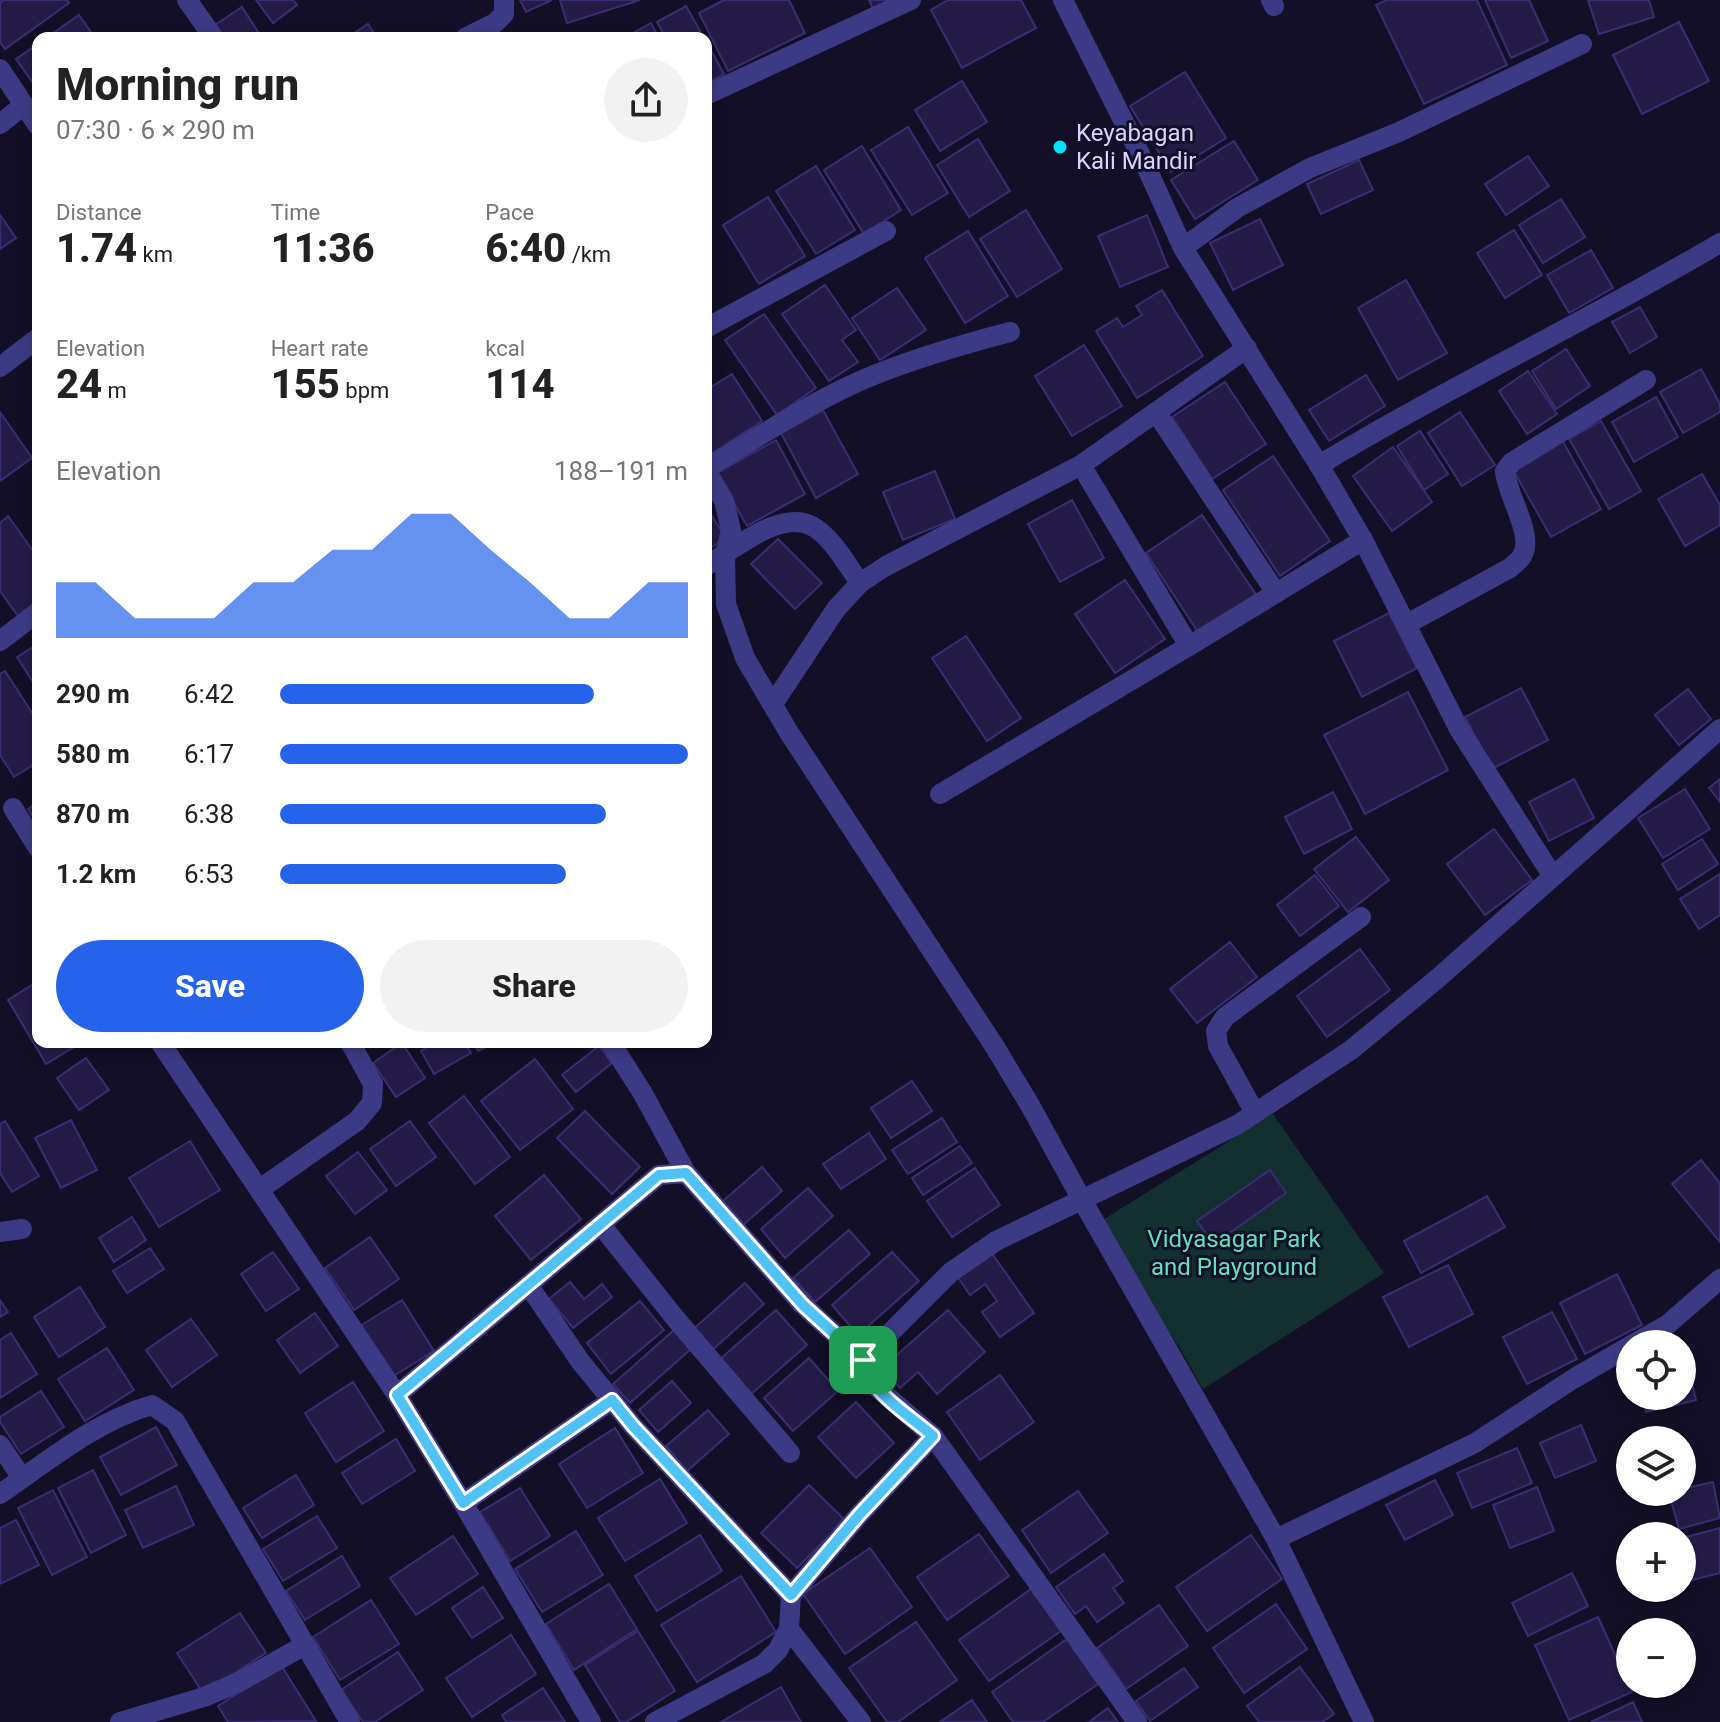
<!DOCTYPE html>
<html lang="en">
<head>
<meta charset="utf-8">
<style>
	body { margin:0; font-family:Roboto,sans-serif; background:#f2f2f2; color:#222; height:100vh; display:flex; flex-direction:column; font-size:30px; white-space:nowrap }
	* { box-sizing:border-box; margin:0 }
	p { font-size:26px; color:#767676 }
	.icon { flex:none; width:44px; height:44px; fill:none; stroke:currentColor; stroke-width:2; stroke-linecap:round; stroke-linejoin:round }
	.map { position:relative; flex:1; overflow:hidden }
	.side { position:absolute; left:32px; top:32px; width:680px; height:1016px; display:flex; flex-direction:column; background:#fff; border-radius:16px; box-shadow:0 4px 12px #0003 }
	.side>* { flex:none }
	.tools { position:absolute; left:1616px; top:1330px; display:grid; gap:16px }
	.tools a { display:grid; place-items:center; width:80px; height:80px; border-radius:50%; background:#fff; box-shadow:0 4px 12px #0003; font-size:40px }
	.pin { position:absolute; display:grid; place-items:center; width:68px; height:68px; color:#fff; margin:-34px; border-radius:16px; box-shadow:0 4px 12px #0006 }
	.round { display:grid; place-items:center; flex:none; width:84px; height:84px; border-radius:42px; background:#f2f2f2 }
	.summary { display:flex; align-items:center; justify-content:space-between; height:136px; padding:0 24px }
	h1 { font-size:44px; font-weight:800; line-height:60px }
	.metrics { display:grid; grid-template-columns:repeat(3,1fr); gap:12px; height:136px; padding:8px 24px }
	.metrics div { display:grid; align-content:center }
	.metrics b { font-size:40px; font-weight:800 }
	.metrics small { font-size:22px; font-weight:400 }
	.metrics p { font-size:22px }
	.chart { height:224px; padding:16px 24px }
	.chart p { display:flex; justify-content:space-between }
	.chart svg { width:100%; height:144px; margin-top:8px; fill:#2563eb; opacity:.7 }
	.action { display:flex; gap:16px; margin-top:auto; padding:16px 24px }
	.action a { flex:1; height:92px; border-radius:48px; background:#2563eb; color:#fff; font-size:32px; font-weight:800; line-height:92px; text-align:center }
	.action a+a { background:#f2f2f2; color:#222 }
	ul { padding:0 24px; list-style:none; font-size:26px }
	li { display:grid; grid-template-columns:128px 96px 1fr; align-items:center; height:60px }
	li i { height:20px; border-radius:10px; background:#2563eb }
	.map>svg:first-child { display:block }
</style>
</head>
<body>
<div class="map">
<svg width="1720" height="1722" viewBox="0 0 1720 1722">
	<rect width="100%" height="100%" fill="#130f26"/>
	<path fill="#12302f" d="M1273,1114L1384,1273L1203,1389L1178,1345L1096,1224Z"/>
	<g fill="#241b47" stroke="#3b2d73" stroke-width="2">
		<path d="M3,0H67L69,3L5,49L0,42V2Z"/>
		<path d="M256,0H293L297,5L273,23Z"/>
		<path d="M520,0H552L526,12Z"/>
		<path d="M560,0H640L567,23Z"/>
		<path d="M724,0H789L805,33L728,71L699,13Z"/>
		<path d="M869,0H895L874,11Z"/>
		<path d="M948,0H1021L1036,28L962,68L931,10Z"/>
		<path d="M1387,0H1477L1507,65L1424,104L1376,5Z"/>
		<path d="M1485,0H1529L1548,41L1511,58Z"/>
		<path d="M1588,0H1649L1654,17L1599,34Z"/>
		<path d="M686,6L704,38H666L657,22Z"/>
		<path d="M242,7L262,38H224L215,25Z"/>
		<path d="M79,15L95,38H46Z"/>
		<path d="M1679,22L1709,81L1642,114L1613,55Z"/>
		<path d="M651,23L659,38H624Z"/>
		<path d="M368,24L377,38H347Z"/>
		<path d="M706,41L724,74L706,84Z"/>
		<path d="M38,44V90L16,59Z"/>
		<path d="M1185,72L1226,138L1171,172L1130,106Z"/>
		<path d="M962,81L987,122L940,151L915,110Z"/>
		<path d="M908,127L948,193L912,215L871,150Z"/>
		<path d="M978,139L1010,191L969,217L937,165Z"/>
		<path d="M1234,141L1258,180L1195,219L1171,180Z"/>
		<path d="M862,146L901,210L864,234L824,170Z"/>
		<path d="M1528,156L1549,186L1506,215L1485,184Z"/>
		<path d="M1359,160L1373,190L1321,214L1307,184Z"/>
		<path d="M816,166L855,230L816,254L776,191Z"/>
		<path d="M768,197L805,256L759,284L723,225Z"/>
		<path d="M1561,199L1585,237L1543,263L1519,225Z"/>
		<path d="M1026,210L1062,269L1017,297L980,239Z"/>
		<path d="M0,215L16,238L0,249Z"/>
		<path d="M1147,215L1168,267L1120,287L1098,236Z"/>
		<path d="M1260,219L1283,265L1233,290L1210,243Z"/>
		<path d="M1514,230L1542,275L1505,298L1477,253Z"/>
		<path d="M968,231L1008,296L965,323L925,258Z"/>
		<path d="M1591,250L1613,288L1569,313L1547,275Z"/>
		<path d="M1406,280L1447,353L1398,380L1358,308Z"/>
		<path d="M825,285L856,330L842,340L858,362L829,381L782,314Z"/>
		<path d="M897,288L926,330L880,360L852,318Z"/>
		<path d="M1162,290L1203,356L1137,398L1096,331L1117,318L1123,327L1142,315L1136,306Z"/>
		<path d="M1640,307L1657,337L1630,353L1612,322Z"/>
		<path d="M764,314L816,388L777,415L725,340Z"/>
		<path d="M1084,345L1122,406L1072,436L1035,376Z"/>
		<path d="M1566,349L1590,386L1556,409L1532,371Z"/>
		<path d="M1701,369L1720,404V412L1683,433L1660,392Z"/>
		<path d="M1528,371L1557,414L1527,434L1499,391Z"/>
		<path d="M732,374L762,421L708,456L706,390Z"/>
		<path d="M1366,375L1385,406L1329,441L1309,410Z"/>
		<path d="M1225,382L1266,444L1212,479L1172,417Z"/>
		<path d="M1656,397L1678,437L1634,462L1612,422Z"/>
		<path d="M823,410L858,474L816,498L781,433Z"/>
		<path d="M0,412L32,458L0,481Z"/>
		<path d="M1460,412L1495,465L1462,486L1428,433Z"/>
		<path d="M1601,421L1641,491L1609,509L1569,439Z"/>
		<path d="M1420,431L1448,474L1424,490L1397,446Z"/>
		<path d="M776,440L805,494L747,526L717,473Z"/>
		<path d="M1562,440L1601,509L1551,537L1512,468Z"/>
		<path d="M1393,447L1432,502L1392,531L1353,476Z"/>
		<path d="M1273,456L1330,541L1280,576L1223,490Z"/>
		<path d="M935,471L955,519L903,540L883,492Z"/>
		<path d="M1702,474L1720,505V525L1685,546L1658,499Z"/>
		<path d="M1072,500L1104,558L1060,582L1028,524Z"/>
		<path d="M706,507L726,538L706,551Z"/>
		<path d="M1202,515L1257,596L1200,635L1146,553Z"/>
		<path d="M8,516L38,558V601L18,616L0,591V523Z"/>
		<path d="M778,539L822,583L795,609L751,564Z"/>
		<path d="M1125,580L1165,639L1115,673L1075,614Z"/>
		<path d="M1389,613L1417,668L1362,697L1334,641Z"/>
		<path d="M966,636L1021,718L987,741L932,658Z"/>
		<path d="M38,644V690L17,657Z"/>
		<path d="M5,671L38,722V762L14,777L0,755V674Z"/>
		<path d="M1521,688L1548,740L1492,769L1465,717Z"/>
		<path d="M1688,689L1711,719L1679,745L1655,715Z"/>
		<path d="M1408,692L1448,770L1365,814L1324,735Z"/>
		<path d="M1574,779L1594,818L1549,841L1529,802Z"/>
		<path d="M1720,779V802L1709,788Z"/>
		<path d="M1685,789L1710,829L1663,858L1638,818Z"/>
		<path d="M1333,792L1352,829L1304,854L1285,817Z"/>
		<path d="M38,802V825L28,809Z"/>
		<path d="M1494,829L1532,880L1485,915L1447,864Z"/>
		<path d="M1356,837L1389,880L1348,912L1314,869Z"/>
		<path d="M1702,839L1718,864L1678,890L1662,864Z"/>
		<path d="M1720,874V915L1699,929L1680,899Z"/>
		<path d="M1315,875L1339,906L1300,936L1277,905Z"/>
		<path d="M1230,942L1257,977L1197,1023L1170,989Z"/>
		<path d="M1360,949L1390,990L1327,1037L1297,996Z"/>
		<path d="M38,981V1042H82L46,1064L8,1000Z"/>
		<path d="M437,1042H464L471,1053L434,1074L421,1051Z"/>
		<path d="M474,1042H496L478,1051Z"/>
		<path d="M402,1043L425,1078L396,1097L373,1063Z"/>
		<path d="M599,1046L612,1063L576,1092L562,1075Z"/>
		<path d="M86,1058L109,1090L79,1110L57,1078Z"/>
		<path d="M535,1059L573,1109L520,1150L481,1101Z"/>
		<path d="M912,1081L932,1111L891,1138L871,1108Z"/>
		<path d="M464,1096L510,1157L475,1184L429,1123Z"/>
		<path d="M585,1111L640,1167L612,1194L557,1138Z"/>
		<path d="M942,1118L957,1142L908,1174L892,1150Z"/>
		<path d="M71,1120L97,1170L61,1188L35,1138Z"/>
		<path d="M5,1121L39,1176L12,1192L0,1173V1124Z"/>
		<path d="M410,1121L436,1157L396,1186L370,1149Z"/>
		<path d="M869,1133L886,1159L841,1189L823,1164Z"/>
		<path d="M190,1141L220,1190L159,1227L129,1178Z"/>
		<path d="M960,1146L972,1163L923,1195L912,1178Z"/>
		<path d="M358,1152L387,1190L355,1214L326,1176Z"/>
		<path d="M1701,1160L1720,1183V1242L1672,1184Z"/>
		<path d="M762,1167L782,1191L743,1225L723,1201Z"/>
		<path d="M975,1168L1000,1205L952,1237L927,1201Z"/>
		<path d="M1270,1170L1286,1193L1214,1244L1197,1221Z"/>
		<path d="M544,1175L581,1219L531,1260L495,1216Z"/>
		<path d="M808,1188L833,1216L785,1258L761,1229Z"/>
		<path d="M1487,1196L1505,1227L1421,1273L1404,1241Z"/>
		<path d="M132,1217L146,1240L114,1262L99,1238Z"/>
		<path d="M849,1230L870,1254L815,1302L793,1278Z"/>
		<path d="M370,1237L399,1279L354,1310L325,1268Z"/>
		<path d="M150,1248L164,1269L127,1293L113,1271Z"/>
		<path d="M273,1252L299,1289L266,1311L241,1274Z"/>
		<path d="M892,1252L919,1281L858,1335L832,1305Z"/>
		<path d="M991,1252L1034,1313L1000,1337L982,1312L997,1301L985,1284L970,1295L957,1276Z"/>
		<path d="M1448,1265L1473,1314L1409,1347L1383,1297Z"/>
		<path d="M1617,1274L1642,1325L1585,1354L1560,1303Z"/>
		<path d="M570,1282L584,1299L602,1284L612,1297L573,1328L549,1299Z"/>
		<path d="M745,1283L764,1304L710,1352L691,1331Z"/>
		<path d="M80,1287L105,1327L59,1357L34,1317Z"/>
		<path d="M0,1300L8,1312L0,1317Z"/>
		<path d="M402,1300L434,1351L392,1377L360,1326Z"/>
		<path d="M640,1301L664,1330L611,1374L587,1343Z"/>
		<path d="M776,1310L807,1345L750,1395L719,1360Z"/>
		<path d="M948,1310L985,1352L937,1394L918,1372L900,1388L882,1368Z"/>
		<path d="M1552,1312L1577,1359L1527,1384L1503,1337Z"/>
		<path d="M315,1313L338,1346L300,1373L277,1340Z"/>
		<path d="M191,1319L217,1355L172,1387L146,1350Z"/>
		<path d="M674,1330L691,1349L630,1403L613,1384Z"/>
		<path d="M11,1333L37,1374L0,1398V1340Z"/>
		<path d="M1683,1345L1696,1400L1646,1412L1642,1396H1682Z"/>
		<path d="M107,1348L134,1390L85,1421L58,1379Z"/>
		<path d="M809,1358L838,1391L793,1431L764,1398Z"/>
		<path d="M1000,1375L1034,1422L980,1460L947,1412Z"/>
		<path d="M672,1381L691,1403L658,1432L639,1410Z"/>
		<path d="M353,1382L384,1431L336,1462L305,1413Z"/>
		<path d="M41,1391L64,1427L21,1454L0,1422V1417Z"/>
		<path d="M856,1402L894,1443L856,1478L818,1437Z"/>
		<path d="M708,1410L729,1434L687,1471L666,1446Z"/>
		<path d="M1581,1425L1596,1461L1555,1478L1540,1443Z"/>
		<path d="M156,1427L177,1465L121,1495L100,1457Z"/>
		<path d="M615,1428L643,1473L587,1508L559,1464Z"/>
		<path d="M396,1439L415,1471L362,1504L342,1473Z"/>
		<path d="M1517,1448L1532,1483L1472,1508L1457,1473Z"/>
		<path d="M93,1470L126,1535L91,1553L58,1488Z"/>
		<path d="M296,1475L314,1505L262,1538L243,1508Z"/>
		<path d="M660,1479L687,1523L625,1561L598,1518Z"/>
		<path d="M1435,1480L1453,1515L1405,1540L1386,1505Z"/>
		<path d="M1713,1482L1720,1518L1679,1529L1669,1493L1682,1492V1489Z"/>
		<path d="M809,1485L845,1520L797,1568L761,1533Z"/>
		<path d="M176,1486L194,1525L143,1548L125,1510Z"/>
		<path d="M1537,1487L1554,1531L1510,1548L1493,1505Z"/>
		<path d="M520,1488L550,1536L510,1561L480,1512Z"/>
		<path d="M53,1490L87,1557L52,1575L18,1508Z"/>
		<path d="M1078,1491L1108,1533L1051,1573L1022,1530Z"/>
		<path d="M317,1516L337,1548L283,1581L263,1549Z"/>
		<path d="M16,1520L39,1565L0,1584V1528Z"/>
		<path d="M1720,1528V1573L1692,1580L1682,1538Z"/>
		<path d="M576,1531L603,1575L542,1612L515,1569Z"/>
		<path d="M979,1534L1009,1576L947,1620L917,1577Z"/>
		<path d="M700,1535L722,1571L657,1611L635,1576Z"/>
		<path d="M1251,1535L1282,1579L1207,1631L1176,1587Z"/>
		<path d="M453,1536L478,1574L416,1615L390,1578Z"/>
		<path d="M870,1548L912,1607L845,1654L803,1594Z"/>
		<path d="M1104,1554L1123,1581L1113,1588L1124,1603L1097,1622L1086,1606L1075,1614L1056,1587Z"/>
		<path d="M342,1556L360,1586L305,1620L286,1591Z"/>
		<path d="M1572,1573L1588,1606L1528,1636L1512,1603Z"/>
		<path d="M741,1576L776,1632L697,1682L661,1625Z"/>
		<path d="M609,1584L637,1629L574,1670L546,1624Z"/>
		<path d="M483,1587L503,1618L472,1638L452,1608Z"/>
		<path d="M1031,1589L1061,1631L989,1681L959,1640Z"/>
		<path d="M371,1600L399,1644L340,1680L313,1637Z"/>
		<path d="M1276,1604L1307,1649L1244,1693L1213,1648Z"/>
		<path d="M1159,1605L1188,1646L1126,1689L1097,1648Z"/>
		<path d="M240,1613L266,1653L203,1693L177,1653Z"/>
		<path d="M1598,1617L1632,1692L1569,1720L1535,1645Z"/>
		<path d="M916,1622L957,1680L898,1722H887L849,1668Z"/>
		<path d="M638,1631L675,1691L626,1722H620L585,1665Z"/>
		<path d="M511,1635L536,1674L472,1717L446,1678Z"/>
		<path d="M1067,1639L1098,1684L1043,1722H1013L992,1692Z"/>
		<path d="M398,1652L423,1690L375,1722H363L341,1690Z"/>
		<path d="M281,1665L316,1721L228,1722L218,1706Z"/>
		<path d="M1300,1667L1334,1714L1322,1722H1259L1247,1706Z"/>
		<path d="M1184,1668L1198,1687L1150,1721L1136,1701Z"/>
		<path d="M781,1687L801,1722H721Z"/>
		<path d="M543,1688L565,1722H506L502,1715Z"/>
		<path d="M972,1700L987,1722H940Z"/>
		<path d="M1633,1702L1642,1722H1591Z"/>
		<path d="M1108,1708L1118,1722H1089Z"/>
	</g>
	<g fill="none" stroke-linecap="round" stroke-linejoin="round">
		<g stroke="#3d3a85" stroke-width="20">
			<path d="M187,0L214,38"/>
			<path d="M1063,0L1145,164L1183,248L1319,465L1363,540L1459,729L1552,875"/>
			<path d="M1271,0L1274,6"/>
			<path d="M465,38L495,23L504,14V0"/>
			<path d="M0,69L38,126"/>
			<path d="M706,95L911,0"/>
			<path d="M0,124L24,105"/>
			<path d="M1183,248L1237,208L1310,168L1399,132L1582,44"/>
			<path d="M706,328L886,231"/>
			<path d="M0,367L38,338"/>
			<path d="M1156,412L1276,593"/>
			<path d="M1081,465L1189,646L1363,540"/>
			<path d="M1319,465C1450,386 1588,321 1720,243"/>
			<path d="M706,468C761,436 815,399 874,375C919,357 964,344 1010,332"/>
			<path d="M706,470L724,501L731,530L725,555L726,604L745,658L788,731L995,1047L1031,1107L1082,1200L1276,1539L1364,1722"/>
			<path d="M706,566C733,550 780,509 812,526C832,537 847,565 860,583L836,609L773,704"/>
			<path d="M860,583L886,566L1081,465L1247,348"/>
			<path d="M1407,624L1510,568C1514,564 1521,560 1523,554C1533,532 1507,496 1505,471L1512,462L1646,380"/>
			<path d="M0,641L38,612"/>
			<path d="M940,794L1189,646"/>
			<path d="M13,808L38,848"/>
			<path d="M160,1042L397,1395L463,1503L591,1722"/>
			<path d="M610,1042L642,1092L686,1173"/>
			<path d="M1255,1113L1218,1046L1216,1031L1225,1017L1361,917"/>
			<path d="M260,1189L357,1121L372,1103L373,1084L350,1042"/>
			<path d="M601,1225L675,1318L790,1453"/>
			<path d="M0,1232L22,1229"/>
			<path d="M529,1286L580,1361L633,1426L791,1595"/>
			<path d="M1633,1344L1667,1325L1720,1279"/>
			<path d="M863,1360L951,1272L996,1241L1237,1125L1351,1050L1437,979L1720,729"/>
			<path d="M397,1395L659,1175L686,1173L803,1305L863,1360L866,1373L874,1385L933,1436L1137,1722"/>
			<path d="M0,1445L22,1478"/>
			<path d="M0,1494C48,1461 96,1421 152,1405L175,1421L350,1722"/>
			<path d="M463,1503L612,1400"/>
			<path d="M1276,1539L1475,1443L1573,1379L1630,1346"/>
			<path d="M789,1629L791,1595L859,1515L933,1436"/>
			<path d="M120,1722L204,1697L239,1682L305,1645"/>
			<path d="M655,1722L764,1664L778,1650L789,1629L861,1722"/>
		</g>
	</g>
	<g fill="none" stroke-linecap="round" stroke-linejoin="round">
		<defs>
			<path id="route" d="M686,1173L803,1305L863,1360C870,1393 908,1414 933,1436L859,1515L791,1595L633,1426L612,1400L463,1503L397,1395L659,1175Z"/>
		</defs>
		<use href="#route" stroke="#fff" stroke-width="16"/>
		<use href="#route" stroke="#4fc3f7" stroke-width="10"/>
	</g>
	<circle fill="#00e5ff" stroke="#130f26" stroke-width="3" cx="1060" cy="147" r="8"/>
	<g text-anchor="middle" stroke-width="6" stroke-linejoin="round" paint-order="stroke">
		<g font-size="24" fill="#d9d4ff" stroke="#130f26" text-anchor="start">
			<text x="1076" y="141">Keyabagan<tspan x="1076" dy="28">Kali Mandir</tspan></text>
		</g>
		<g font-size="24" fill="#5fe0c0" stroke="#130f26">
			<text x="1234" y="1247">Vidyasagar Park<tspan x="1234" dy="28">and Playground</tspan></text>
		</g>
	</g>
</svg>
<div class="tools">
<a><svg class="icon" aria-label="locate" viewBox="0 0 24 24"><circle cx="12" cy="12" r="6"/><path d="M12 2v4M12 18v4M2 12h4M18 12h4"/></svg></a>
<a><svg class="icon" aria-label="layers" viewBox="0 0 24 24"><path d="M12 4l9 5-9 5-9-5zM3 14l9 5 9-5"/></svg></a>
<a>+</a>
<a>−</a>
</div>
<div class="pin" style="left:863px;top:1360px;background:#1e9e55"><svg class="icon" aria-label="arrive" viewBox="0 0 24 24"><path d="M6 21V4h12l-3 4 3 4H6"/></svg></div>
<section class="side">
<div class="summary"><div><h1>Morning run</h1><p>07:30 · 6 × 290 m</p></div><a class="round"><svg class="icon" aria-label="share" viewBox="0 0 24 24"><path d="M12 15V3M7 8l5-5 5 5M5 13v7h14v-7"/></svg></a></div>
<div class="metrics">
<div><p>Distance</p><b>1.74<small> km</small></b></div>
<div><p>Time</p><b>11:36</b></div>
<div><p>Pace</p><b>6:40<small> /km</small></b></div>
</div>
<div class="metrics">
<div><p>Elevation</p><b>24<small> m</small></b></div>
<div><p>Heart rate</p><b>155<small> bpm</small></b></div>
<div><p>kcal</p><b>114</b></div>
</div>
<div class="chart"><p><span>Elevation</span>188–191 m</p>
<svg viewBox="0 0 160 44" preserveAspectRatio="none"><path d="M0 44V27L10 27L20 38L30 38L40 38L50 27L60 27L70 17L80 17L90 6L100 6L110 17L120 27L130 38L140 38L150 27L160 27V44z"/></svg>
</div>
<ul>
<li><b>290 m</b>6:42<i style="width:77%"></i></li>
<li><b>580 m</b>6:17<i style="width:100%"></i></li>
<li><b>870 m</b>6:38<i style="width:80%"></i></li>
<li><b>1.2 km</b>6:53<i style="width:70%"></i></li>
</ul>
<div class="action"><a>Save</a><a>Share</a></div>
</section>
</div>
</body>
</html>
